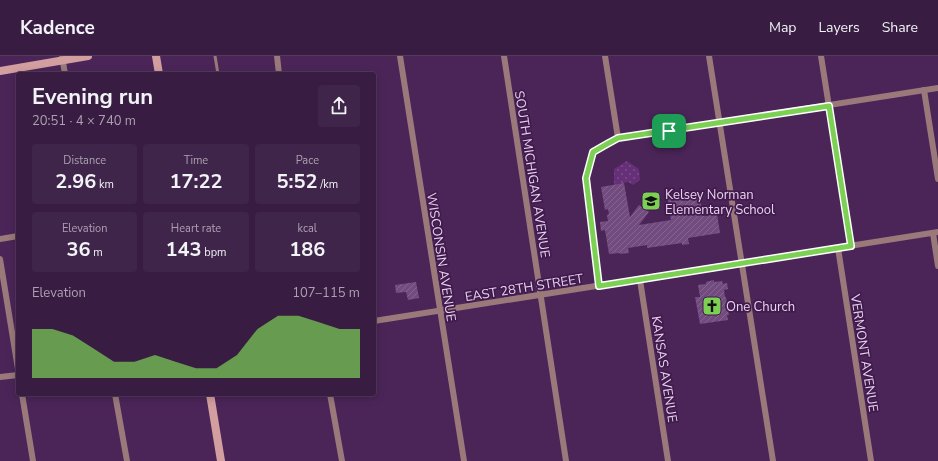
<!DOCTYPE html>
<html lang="en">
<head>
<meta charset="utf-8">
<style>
	body { margin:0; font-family:"Nunito Sans",sans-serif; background:#3f2549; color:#f1f3f6; height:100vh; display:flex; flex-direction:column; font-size:15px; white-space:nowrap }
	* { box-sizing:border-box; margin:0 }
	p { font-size:13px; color:#aba1b2 }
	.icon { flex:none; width:22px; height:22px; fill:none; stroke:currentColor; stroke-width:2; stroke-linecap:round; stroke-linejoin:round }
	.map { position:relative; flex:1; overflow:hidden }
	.drawer { position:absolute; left:16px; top:16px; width:360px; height:324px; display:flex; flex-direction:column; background:#381c42; border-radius:4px; box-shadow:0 2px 10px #0003,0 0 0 1px #523a5b }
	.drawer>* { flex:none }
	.pin { position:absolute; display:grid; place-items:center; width:34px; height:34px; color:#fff; margin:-17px; border-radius:8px; box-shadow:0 2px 6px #0006 }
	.round { display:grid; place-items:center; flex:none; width:42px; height:42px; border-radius:4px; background:#3f2549 }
	.headline { display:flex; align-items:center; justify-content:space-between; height:68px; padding:0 16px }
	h1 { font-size:22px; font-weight:700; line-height:30px }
	.metrics { display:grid; grid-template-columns:repeat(3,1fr); gap:6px; height:68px; padding:4px 16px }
	.metrics div { display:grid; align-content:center; border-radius:4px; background:#3f2549; text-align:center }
	.metrics b { font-size:20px; font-weight:700 }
	.metrics small { font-size:11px; font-weight:400 }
	.metrics p { font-size:11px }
	.chart { height:112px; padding:8px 16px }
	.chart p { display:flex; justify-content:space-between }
	.chart svg { width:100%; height:72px; margin-top:4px; fill:#7cd155; opacity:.7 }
	header { display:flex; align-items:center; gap:24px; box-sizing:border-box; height:56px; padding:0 20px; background:#381c42; border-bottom:1px solid #523a5b }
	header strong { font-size:19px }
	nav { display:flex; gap:22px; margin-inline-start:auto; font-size:14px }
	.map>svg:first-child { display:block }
</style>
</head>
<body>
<header>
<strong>Kadence</strong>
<nav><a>Map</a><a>Layers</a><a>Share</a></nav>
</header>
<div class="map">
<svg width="938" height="405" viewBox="0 0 938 405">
	<defs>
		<pattern id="green-dots" width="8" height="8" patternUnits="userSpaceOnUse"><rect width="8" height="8" fill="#653077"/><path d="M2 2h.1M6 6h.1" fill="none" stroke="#7b4d8b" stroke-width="1.8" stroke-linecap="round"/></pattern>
		<pattern id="building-hatch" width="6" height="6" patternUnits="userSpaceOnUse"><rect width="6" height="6" fill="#724b7f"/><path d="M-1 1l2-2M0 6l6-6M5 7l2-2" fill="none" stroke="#866492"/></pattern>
	</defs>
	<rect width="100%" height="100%" fill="#4b2558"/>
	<path fill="url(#green-dots)" d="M627,105L639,113L640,124L633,129L628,126L614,129V113Z"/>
	<g fill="url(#building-hatch)">
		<path d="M624,127L630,161L639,149L649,156L639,169L671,164L667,140L674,139V136L685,134V137L699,135L703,160L717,158L720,177L688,182L689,188L682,189V187L647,192V189L628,192L629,197L620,198V197L609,198L605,174L601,175L600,166L608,165L607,159L609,158L608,153L605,154L601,131Z"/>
		<path d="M714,224V226L722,225L723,228L727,227L728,233L724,234L725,241H726L729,259H727L728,264L700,268L695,241H700L698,229L706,228V226Z"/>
		<path d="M416,226L419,242L408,244L406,236L396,237L395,229Z"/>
	</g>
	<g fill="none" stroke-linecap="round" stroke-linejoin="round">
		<g stroke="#9b797a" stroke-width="3">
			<path d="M215,0L218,18"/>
			<path d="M599,230L586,122L593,96L607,88L618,83"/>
		</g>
		<g stroke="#9b797a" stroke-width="6">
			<path d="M62,0L65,18"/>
			<path d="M277,0L279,18"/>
			<path d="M400,0L464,405"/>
			<path d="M504,0L566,405"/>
			<path d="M605,0L618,82L938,32"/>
			<path d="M709,0L773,405"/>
			<path d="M821,0L851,190"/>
			<path d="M924,34L938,123"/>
			<path d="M933,177L938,210"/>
			<path d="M0,183L18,180"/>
			<path d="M838,192L871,405"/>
			<path d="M0,203L18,313"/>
			<path d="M640,224L668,405"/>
			<path d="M374,265L938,176"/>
			<path d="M0,321L18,319"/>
			<path d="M22,338L33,405"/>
			<path d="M115,338L127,405"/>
			<path d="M330,338L342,405"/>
		</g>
		<g stroke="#d39e9f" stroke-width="8">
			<path d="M156,0L159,18"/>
			<path d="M0,15L88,0"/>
			<path d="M210,338L221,405"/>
		</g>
	</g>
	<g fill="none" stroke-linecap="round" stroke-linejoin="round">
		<defs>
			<path id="route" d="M829,50L851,190L599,230L586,122L593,96L607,88L618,82Z"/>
		</defs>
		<use href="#route" stroke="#fff" stroke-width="8"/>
		<use href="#route" stroke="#7cd155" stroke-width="5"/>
	</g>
	<defs>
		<symbol id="school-square" viewBox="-11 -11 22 22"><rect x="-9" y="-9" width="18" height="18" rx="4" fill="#7cd155" stroke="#401b4c"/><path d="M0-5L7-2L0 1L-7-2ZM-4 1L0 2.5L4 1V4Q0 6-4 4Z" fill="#111"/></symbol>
		<symbol id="church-square" viewBox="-11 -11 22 22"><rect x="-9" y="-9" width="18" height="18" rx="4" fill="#7cd155" stroke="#401b4c"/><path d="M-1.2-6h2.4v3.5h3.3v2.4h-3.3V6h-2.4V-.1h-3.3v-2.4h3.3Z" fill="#111"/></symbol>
	</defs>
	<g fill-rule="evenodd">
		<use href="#school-square" x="640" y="134" width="22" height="22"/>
		<use href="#church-square" x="701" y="239" width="22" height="22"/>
	</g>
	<g text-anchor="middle" stroke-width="3.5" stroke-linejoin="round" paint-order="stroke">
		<g font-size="13" fill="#e8d2f1" stroke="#401b4c">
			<text transform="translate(533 118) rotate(81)" y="5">SOUTH MICHIGAN AVENUE</text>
			<text transform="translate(442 201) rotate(81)" y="5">WISCONSIN AVENUE</text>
			<text transform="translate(524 231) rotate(-9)" y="5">EAST 28TH STREET</text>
			<text transform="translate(865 297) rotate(81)" y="5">VERMONT AVENUE</text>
			<text transform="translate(665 313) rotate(81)" y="5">KANSAS AVENUE</text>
		</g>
		<g font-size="13" fill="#e8d2f1" stroke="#401b4c" text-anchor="start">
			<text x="665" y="143">Kelsey Norman<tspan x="665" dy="15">Elementary School</tspan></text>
			<text x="726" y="255">One Church</text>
		</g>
	</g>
</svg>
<div class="pin" style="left:669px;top:75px;background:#1e9e55"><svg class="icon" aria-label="arrive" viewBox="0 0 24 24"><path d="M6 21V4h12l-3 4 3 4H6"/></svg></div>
<section class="drawer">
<div class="headline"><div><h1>Evening run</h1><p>20:51 · 4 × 740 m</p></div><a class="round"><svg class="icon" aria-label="share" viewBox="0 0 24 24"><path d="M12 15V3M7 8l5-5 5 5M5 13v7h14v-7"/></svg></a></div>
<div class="metrics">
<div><p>Distance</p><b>2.96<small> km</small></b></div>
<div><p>Time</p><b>17:22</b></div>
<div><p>Pace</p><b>5:52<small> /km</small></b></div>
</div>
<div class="metrics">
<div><p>Elevation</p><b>36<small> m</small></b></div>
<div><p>Heart rate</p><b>143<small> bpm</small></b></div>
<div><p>kcal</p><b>186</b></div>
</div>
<div class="chart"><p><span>Elevation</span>107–115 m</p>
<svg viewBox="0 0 160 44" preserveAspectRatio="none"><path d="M0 44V14L10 14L20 18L30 26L40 34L50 34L60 30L70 34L80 38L90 38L100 30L110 14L120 6L130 6L140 10L150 14L160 14V44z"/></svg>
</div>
</section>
</div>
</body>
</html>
